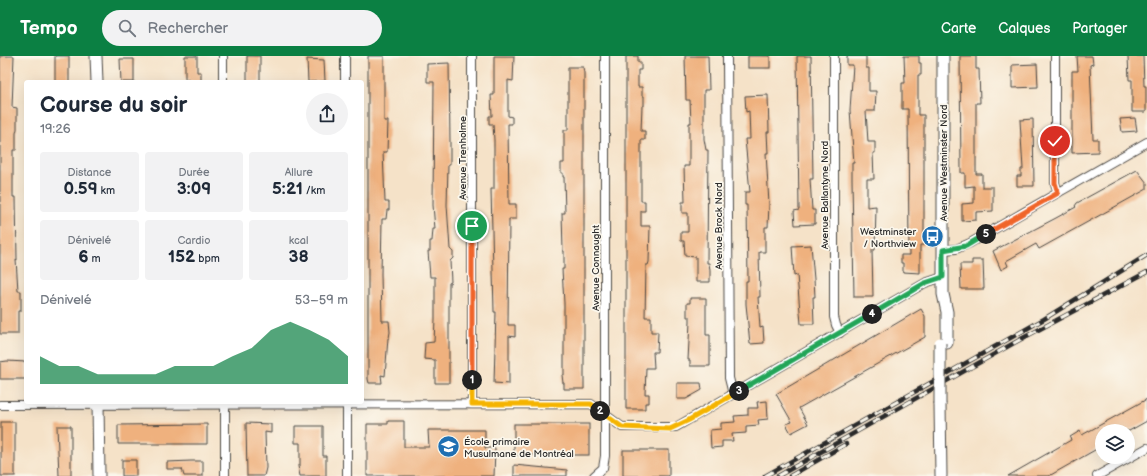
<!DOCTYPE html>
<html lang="fr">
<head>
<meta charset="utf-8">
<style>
	body { margin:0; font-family:"Balsamiq Sans",sans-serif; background:#f2f2f3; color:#1f2937; height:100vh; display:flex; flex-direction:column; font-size:15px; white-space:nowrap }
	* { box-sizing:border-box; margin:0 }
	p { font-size:13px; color:#747a83 }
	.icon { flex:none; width:22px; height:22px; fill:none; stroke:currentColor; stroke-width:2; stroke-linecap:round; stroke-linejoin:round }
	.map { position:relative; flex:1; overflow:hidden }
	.drawer { position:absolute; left:24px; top:24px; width:340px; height:324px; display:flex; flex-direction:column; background:#fff; border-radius:4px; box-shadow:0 4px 16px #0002 }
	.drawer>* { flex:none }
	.buttons { position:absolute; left:1095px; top:368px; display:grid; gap:8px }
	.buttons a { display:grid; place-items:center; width:40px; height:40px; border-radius:50%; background:#fff; box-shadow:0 4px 16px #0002; font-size:20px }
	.pin { position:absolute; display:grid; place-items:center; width:34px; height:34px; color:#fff; margin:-17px; border:2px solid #fff; border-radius:50%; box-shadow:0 1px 4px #0007 }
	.km { position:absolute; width:20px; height:20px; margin:-10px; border-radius:50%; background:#222; color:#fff; font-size:11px; line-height:20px; text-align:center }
	.round { display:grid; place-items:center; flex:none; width:42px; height:42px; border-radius:21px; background:#f2f2f3 }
	.summary { display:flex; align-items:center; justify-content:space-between; height:68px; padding:0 16px }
	h1 { font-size:22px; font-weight:700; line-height:30px }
	.stats { display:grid; grid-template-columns:repeat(3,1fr); gap:6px; height:68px; padding:4px 16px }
	.stats div { display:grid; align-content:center; border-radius:4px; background:#f2f2f3; text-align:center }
	.stats b { font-size:17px; font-weight:700 }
	.stats small { font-size:11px; font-weight:400 }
	.stats p { font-size:11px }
	.chart { height:112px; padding:8px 16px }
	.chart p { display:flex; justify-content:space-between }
	.chart svg { width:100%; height:72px; margin-top:4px; fill:#0b8043; opacity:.7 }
	header { display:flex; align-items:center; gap:24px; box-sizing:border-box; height:56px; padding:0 20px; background:#0b8043; color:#fff }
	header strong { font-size:19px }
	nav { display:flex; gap:22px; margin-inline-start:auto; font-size:14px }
	.search { width:280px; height:36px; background:#f2f2f3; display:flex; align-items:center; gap:10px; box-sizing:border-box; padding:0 14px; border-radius:22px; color:#747a83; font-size:15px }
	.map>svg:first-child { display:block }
</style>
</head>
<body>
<header>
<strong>Tempo</strong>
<div class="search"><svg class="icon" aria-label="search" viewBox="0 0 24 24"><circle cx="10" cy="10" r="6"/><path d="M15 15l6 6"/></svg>Rechercher</div>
<nav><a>Carte</a><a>Calques</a><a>Partager</a></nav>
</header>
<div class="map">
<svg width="1147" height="420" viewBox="0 0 1147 420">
	<rect width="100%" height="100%" fill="#fbf7ec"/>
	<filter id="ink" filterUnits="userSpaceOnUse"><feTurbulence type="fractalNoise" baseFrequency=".025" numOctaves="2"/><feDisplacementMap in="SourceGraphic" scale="8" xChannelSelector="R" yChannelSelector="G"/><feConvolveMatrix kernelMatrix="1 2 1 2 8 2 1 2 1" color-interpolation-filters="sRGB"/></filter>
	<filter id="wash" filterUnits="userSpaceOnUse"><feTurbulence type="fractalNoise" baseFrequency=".012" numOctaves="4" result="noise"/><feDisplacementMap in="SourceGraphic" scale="16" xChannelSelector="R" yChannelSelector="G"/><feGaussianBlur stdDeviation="0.9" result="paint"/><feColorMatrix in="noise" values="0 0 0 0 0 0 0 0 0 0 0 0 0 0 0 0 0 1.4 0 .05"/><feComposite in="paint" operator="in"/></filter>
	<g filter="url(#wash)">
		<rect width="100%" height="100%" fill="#f5e2c8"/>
		<g id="blocks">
			<g fill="#efb17e">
				<path d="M0,0H14L12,51L17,52V73L16,77V94H13V141H16L17,204L16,203L18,235H21V255H18V278H0Z"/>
				<rect x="55" y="0" width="14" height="26"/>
				<path d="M185,0H197V16H201V26H188V23H185Z"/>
				<rect x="247" y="0" width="13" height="26"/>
				<path d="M368,0H384V65H388L387,96H383L385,146H389V154H387L386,163H382L381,218L382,265H389L390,276L389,282H388L385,320L381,319L382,327H369L368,323Z"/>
				<path d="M494,0H514L513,25L508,24V60L512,61V68H508L509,148H516V163H509L508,269H515V281L509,280V328L494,327L496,256H494L491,133H494V84L493,68H489V60H492L491,39H494Z"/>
				<path d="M626,0H638V6H641V14H638V31H642V40H644V50H642L641,75H645V84H641V145H645V155H641V170H650L649,206L648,209H646L645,261H651V276H658L657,296H653L654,312H646L645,338H649V347H645V353H626Z"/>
				<path d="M685,0H708L709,34H704V83L706,94H708L707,207H709L710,215V226H696V201L685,200L684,185H681V176H688V157H682V146H685L684,110H689V67H691L690,44H686Z"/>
				<rect x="748" y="0" width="22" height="12"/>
				<path d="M797,0H811L813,123H810L812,154H815V168L795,169L794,155L799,154Z"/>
				<path d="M847,0H866V12H869V35H876L875,55H866L868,86H875V97H873L874,123H867V151L876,150L875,194H872L873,241H854L852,123V107H854L850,54L853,9H847Z"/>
				<path d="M904,0H919V7H921V19H918V59H924V189H920V217L903,216V207H901V199H909L908,53H902V27H905Z"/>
				<path d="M960,0H976V13H979L980,47H976V118H982V131H993V155L976,156V164L962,165V148L974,147V130L965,131V117H961Z"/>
				<path d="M1077,0H1092L1093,8L1090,9L1093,83H1098V96L1072,97V15H1078Z"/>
				<path d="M1128,0H1143L1144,30H1146V56H1132V24H1129Z"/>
				<path d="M120,3H134V26H121Z"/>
				<path d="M307,3L324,4L325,25L308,26Z"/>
				<path d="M449,7L450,86V109H448L447,149L450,193L453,196V202L450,205L451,226L449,227V327H435V304L424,303L425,287L434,286L435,264V221H430L428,195H430V185H432L433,173H435L433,149L434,26H427V8Z"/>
				<path d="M1037,8L1038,31L1012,32V9Z"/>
				<path d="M568,11H583L584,17V333H564V327H563L562,319H564V247L562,213H564V195H563L562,157H565L564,121H563V117H561V107H564V74H568Z"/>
				<path d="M768,39L769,76H767L768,97H766L769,148L768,171H765V196H759L760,241H758L760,272L763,271L764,287L750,288L746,248V225H748L747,149H745V136H750L745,83H750L749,55L746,56L745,40Z"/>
				<path d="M1135,62L1137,75L1122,76L1120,63Z"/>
				<path d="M1033,63L1034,130H1017V120H1021V113H1023L1020,64Z"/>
				<path d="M1137,114L1147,127V133L1039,193L1036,188L1006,205L1008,210L1001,214L993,195L1056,162L1076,151L1075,150L1077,147Z"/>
				<path d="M811,189L814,223L815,241H813L814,268H801L797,219L794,220L792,190Z"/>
				<path d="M972,204H983L984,233H961L960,208H972Z"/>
				<path d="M690,242H706V279H710V310H690V304H688L690,266V261H687V247H690Z"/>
				<path d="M921,253L925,260V281L799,352L808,368L791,377L786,368L792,366L776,338Z"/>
				<path d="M7,305L26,306V323H0V306Z"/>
				<path d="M677,327H701L702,334L686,343H677Z"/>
				<path d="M1147,343V365L1129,375H1102V390L1049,420H1008L1071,384L1070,381L1080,375L1082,379Z"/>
				<path d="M767,345L768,363L758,364L759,369L746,370V377L732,378L733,385H722V391L711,392L710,374L721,373V367L735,366L734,360L748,359V352H758L757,346Z"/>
				<path d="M388,365H404V391H429L428,374H485V392H495L494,420H367V368H388Z"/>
				<rect x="1" y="366" width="14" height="54"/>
				<path d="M246,367L271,368V377L265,376L266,412L264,420H247Z"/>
				<path d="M207,368V388H118V369Z"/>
				<rect x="514" y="368" width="75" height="31"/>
				<path d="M57,370H71V420H59Z"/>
				<path d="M295,370H323V400H326V420H300L298,410H300V387H295Z"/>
				<rect x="623" y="394" width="46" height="26"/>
				<rect x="122" y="404" width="14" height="16"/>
				<path d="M191,405H203V420H184L182,413H167V406Z"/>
				<path d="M514,409L567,414V420H514Z"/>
			</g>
		</g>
	</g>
	<g filter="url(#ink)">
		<use href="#blocks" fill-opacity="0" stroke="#494643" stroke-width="1"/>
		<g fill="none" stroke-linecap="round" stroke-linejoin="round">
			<defs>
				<g id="street">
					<path d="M223,0V26"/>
					<path d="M345,0V26"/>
					<path d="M472,0V348"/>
					<path d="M727,0L729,322L733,338"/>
					<path d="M834,0V261L836,269L840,277"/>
					<path d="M1055,0V127L1058,137"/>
					<path d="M943,194L956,193L970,187L1147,86"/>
					<path d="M225,346V420"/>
					<path d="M0,349L591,348L622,371H676L925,227L943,221"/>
					<path d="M347,420V346"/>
					<path d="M594,420L603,412L605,400V0"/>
					<path d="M1097,420L1147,392"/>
				</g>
				<g id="secondary">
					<path d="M96,0L97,26"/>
					<path d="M943,0V238L947,256V287"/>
					<path d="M98,346L99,420"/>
					<path d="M940,348L941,420"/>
				</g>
			</defs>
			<use href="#street" stroke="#494643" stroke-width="10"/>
			<use href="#secondary" stroke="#494643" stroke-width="13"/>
			<use href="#street" stroke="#fff" stroke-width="8"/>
			<use href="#secondary" stroke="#fff" stroke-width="11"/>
			<defs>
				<g id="rail">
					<path d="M765,420L1044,263L1147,199"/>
					<path d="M778,420L1023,282L1147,216"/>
					<path d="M790,420L846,388"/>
				</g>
			</defs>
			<use href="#rail" stroke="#2b2b2b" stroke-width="4.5"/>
			<use href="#rail" stroke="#fbf7ec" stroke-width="3" stroke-dasharray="9" stroke-linecap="butt"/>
			<defs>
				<path id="secondary-bridge" d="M940,287V348"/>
			</defs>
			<use href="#secondary-bridge" stroke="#494643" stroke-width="13" stroke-linecap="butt"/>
			<use href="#secondary-bridge" stroke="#fff" stroke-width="11"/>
		</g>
	</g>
	<g fill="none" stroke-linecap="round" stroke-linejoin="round" filter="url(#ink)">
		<defs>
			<path id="split-1" d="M472,170V324"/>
			<path id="split-2" d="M472,324V348H591L600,355"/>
			<path id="split-3" d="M600,355L622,371L670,373L689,364L739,335"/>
			<path id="split-4" d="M739,335L872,258"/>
			<path id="split-5" d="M872,258L925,227L943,221V194L966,190L986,178"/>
			<path id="split-6" d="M986,178L1058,137L1055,127V85"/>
		</defs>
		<use href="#split-1" stroke="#fff" stroke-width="8"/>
		<use href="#split-2" stroke="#fff" stroke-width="8"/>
		<use href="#split-3" stroke="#fff" stroke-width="8"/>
		<use href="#split-4" stroke="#fff" stroke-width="8"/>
		<use href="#split-5" stroke="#fff" stroke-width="8"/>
		<use href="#split-6" stroke="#fff" stroke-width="8"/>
		<use href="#split-1" stroke="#f0652b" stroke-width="5"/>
		<use href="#split-2" stroke="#f5b400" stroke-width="5"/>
		<use href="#split-3" stroke="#f5b400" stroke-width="5"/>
		<use href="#split-4" stroke="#22a559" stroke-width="5"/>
		<use href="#split-5" stroke="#22a559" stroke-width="5"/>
		<use href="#split-6" stroke="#f0652b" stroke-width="5"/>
	</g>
	<defs>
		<symbol id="bus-disc" viewBox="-11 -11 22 22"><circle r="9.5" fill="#1f6fb2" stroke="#fbf7ec"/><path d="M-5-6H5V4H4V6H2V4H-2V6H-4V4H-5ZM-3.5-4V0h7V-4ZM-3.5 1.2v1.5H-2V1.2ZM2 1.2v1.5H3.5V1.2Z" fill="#fff"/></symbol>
		<symbol id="school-disc" viewBox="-11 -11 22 22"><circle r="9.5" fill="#1f6fb2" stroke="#fbf7ec"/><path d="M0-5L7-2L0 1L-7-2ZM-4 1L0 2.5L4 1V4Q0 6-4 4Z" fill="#fff"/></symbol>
	</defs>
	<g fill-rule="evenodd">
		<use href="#bus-disc" x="920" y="168" width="25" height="25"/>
		<use href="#school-disc" x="436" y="378" width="25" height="25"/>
	</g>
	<g text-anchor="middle" stroke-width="3.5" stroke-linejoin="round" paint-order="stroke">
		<g font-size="10" fill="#2b2b2b" stroke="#fbf7ec">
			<text transform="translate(462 102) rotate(-90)" y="4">Avenue Trenholme</text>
			<text transform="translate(943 107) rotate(-90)" y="4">Avenue Westminster Nord</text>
			<text transform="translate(824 139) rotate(-90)" y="4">Avenue Ballantyne Nord</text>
			<text transform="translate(718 170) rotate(-90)" y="4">Avenue Brock Nord</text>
			<text transform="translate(595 212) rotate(-90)" y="4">Avenue Connaught</text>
		</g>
		<g font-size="10" fill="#2b2b2b" stroke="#fbf7ec" text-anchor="end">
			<text x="916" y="179">Westminster<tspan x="916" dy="12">/ Northview</tspan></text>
			<text x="464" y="389" text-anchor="start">École primaire<tspan x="464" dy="12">Musulmane de Montréal</tspan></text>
		</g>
	</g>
</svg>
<div class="buttons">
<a><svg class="icon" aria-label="layers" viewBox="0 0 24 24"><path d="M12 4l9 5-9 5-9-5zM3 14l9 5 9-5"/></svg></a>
</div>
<div class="pin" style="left:472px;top:170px;background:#1e9e55"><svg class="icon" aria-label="arrive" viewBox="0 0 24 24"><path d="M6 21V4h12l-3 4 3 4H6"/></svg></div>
<div class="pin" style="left:1055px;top:85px;background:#d93025"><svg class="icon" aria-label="check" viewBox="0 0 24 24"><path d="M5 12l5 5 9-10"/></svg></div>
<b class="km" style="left:472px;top:324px">1</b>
<b class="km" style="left:600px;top:355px">2</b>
<b class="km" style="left:739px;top:335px">3</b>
<b class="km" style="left:872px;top:258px">4</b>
<b class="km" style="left:986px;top:178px">5</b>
<section class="drawer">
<div class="summary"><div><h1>Course du soir</h1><p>19:26</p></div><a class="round"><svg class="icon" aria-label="share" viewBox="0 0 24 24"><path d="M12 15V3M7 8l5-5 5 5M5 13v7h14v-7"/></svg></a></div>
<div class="stats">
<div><p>Distance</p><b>0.59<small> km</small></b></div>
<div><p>Durée</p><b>3:09</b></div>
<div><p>Allure</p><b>5:21<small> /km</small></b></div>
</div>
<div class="stats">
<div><p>Dénivelé</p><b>6<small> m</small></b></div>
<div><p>Cardio</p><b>152<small> bpm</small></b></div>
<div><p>kcal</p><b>38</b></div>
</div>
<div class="chart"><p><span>Dénivelé</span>53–59 m</p>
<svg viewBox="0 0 160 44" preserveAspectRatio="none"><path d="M0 44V27L10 33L20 33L30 38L40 38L50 38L60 38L70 33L80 33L90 33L100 27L110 22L120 11L130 6L140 11L150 17L160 27V44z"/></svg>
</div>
</section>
</div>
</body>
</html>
